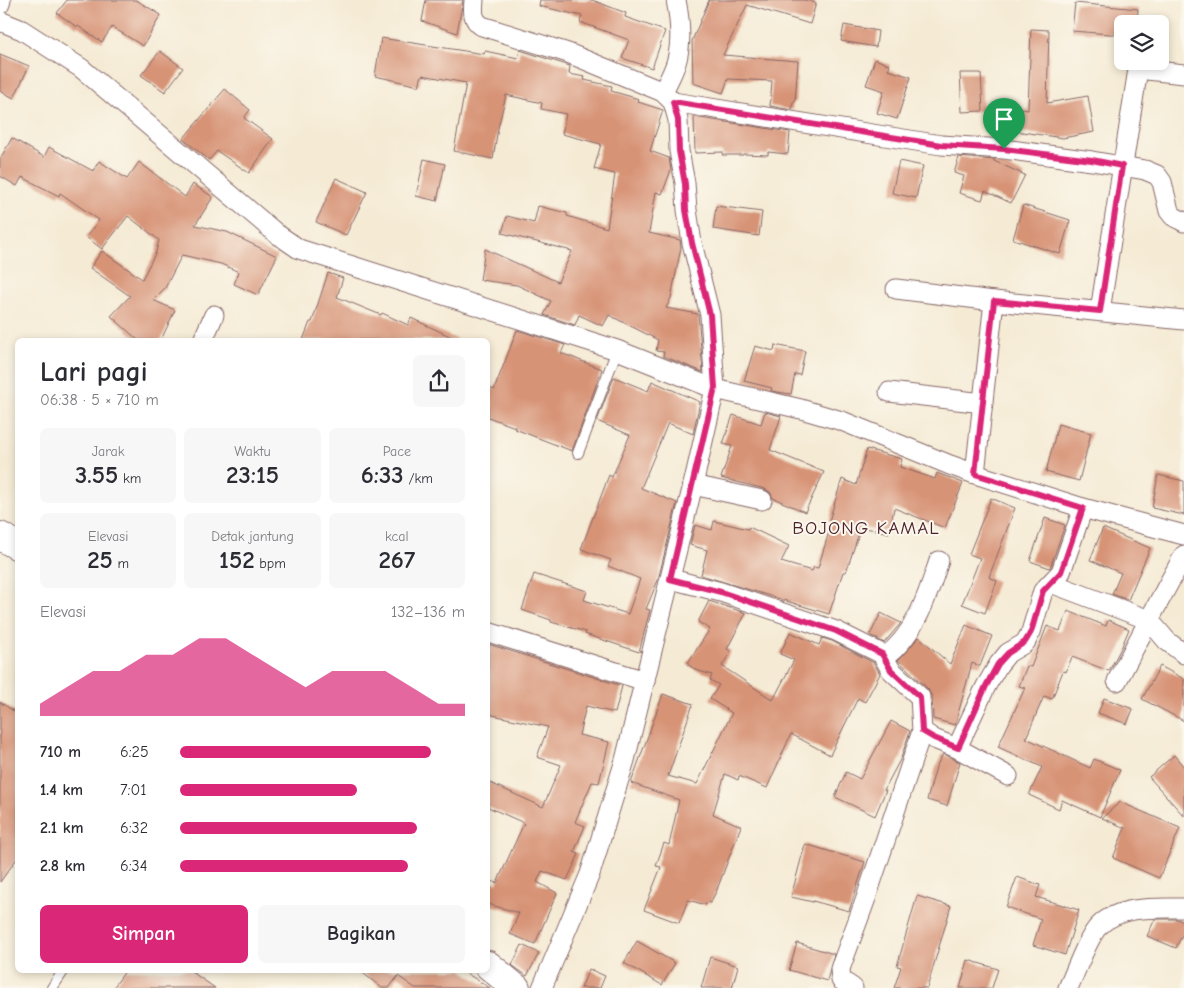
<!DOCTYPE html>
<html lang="id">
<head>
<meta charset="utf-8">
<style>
	body { margin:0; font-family:"Comic Neue",sans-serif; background:#f7f7f7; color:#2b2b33; height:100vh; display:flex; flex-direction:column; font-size:19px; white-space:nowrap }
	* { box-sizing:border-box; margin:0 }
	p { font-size:16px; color:#7c7c81 }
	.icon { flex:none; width:28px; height:28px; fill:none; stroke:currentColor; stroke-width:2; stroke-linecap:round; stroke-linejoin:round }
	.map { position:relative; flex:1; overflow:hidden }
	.panel { position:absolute; left:15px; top:338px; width:475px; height:635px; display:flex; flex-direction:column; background:#fff; border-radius:8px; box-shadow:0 2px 8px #0003 }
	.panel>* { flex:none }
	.fabs { position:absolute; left:1114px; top:15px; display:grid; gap:10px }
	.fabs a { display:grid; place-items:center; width:55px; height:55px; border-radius:8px; background:#fff; box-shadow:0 2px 8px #0003; font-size:25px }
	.pin { position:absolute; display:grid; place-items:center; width:42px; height:42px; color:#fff; margin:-51px -21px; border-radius:50% 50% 50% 0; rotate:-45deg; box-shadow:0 0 5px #0007 }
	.pin .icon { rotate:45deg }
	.round { display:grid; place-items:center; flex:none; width:52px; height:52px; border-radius:8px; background:#f7f7f7 }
	.overview { display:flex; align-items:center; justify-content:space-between; height:85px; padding:0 25px }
	h1 { font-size:28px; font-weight:800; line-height:38px }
	.stats { display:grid; grid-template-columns:repeat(3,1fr); gap:8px; height:85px; padding:5px 25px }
	.stats div { display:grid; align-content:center; border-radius:8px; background:#f7f7f7; text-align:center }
	.stats b { font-size:25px; font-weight:800 }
	.stats small { font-size:14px; font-weight:400 }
	.stats p { font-size:14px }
	.chart { height:140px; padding:10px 25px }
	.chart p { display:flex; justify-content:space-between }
	.chart svg { width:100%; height:90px; margin-top:5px; fill:#db2777; opacity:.7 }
	.action { display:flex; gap:10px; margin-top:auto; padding:10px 25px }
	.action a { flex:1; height:58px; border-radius:8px; background:#db2777; color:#fff; font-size:20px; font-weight:800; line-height:58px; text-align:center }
	.action a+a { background:#f7f7f7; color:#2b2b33 }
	ul { padding:0 25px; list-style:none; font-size:16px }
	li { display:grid; grid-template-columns:80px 60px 1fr; align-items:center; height:38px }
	li i { height:12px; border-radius:6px; background:#db2777 }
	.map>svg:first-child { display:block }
</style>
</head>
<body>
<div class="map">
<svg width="1184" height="988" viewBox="0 0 1184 988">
	<rect width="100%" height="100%" fill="#fbf7ec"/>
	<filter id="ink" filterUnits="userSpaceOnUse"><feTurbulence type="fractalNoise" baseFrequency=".02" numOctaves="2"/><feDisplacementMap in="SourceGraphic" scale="10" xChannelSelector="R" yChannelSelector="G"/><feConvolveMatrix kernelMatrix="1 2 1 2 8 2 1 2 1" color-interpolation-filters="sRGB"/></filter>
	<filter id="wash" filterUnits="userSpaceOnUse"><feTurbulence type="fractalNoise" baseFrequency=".0096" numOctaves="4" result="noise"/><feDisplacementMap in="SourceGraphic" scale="20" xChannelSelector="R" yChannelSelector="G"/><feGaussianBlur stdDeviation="1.12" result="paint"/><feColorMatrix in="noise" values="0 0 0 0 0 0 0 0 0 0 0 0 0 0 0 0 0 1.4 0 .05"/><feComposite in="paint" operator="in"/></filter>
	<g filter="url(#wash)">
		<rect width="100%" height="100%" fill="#f5ebd5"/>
		<g id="blocks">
			<g fill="#d79376">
				<path d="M67,0H136L161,15L143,46L112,27L102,42L78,26L77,27L57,13Z"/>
				<path d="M426,0H463L457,33L422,21Z"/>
				<path d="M540,0H592L626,13L625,17L665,31L652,68L622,58L629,40L580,22L582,16L539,6Z"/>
				<path d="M709,0H805L816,3L810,24L747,5L723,55L798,61L795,102H793L792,110L770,106L772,81L728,79L723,93L693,83L692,41Z"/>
				<path d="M1075,3L1138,9L1137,24H1122V35L1072,31Z"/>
				<path d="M844,25L878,31L876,47L841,41Z"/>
				<path d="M1031,29L1049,30L1047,103L1088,96L1094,132L1063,138L1015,131L1018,108L1028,110Z"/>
				<path d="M381,38L484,54L485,51L518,58L520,50L526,52L570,66L569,74L585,77L584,80L612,86L611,91L639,99L638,102L663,110L650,151L669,158L671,170L662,194L656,192L649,233L680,240L681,247L671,298L666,308L698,314L703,372L663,356L664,352L656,351L658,340L609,315L603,326L579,315L575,325L544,315L551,301L517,285L480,280L485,249L558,282L572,251L502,233L507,216L534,223L538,206L567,213V216L607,228L615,174L594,169L601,144L562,134L566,114L541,109L542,103L506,95L498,128L493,159L454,151L466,83L422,75L419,86L375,76Z"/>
				<path d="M160,51L183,68L165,92L141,75Z"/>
				<path d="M0,54L29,66L14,98L0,91Z"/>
				<path d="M875,59L890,65L888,70L911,77L897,119L877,113L884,91L866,85Z"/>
				<path d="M960,73H981L983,111L962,112Z"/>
				<path d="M225,89L250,110L244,118L273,139L249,173L217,151L209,160L183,139Z"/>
				<path d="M694,117L790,132L788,154L768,152V155L743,154V155H722L723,152L695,153Z"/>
				<path d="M12,138L44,157L49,147L93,171L99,161L127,179L139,162L185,197L193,184L213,197L195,225L227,232L277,256L258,295L234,284L239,272L221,264L182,255L165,288L153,300L175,310L161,340H138L111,316L130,296L90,268L102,251L142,279L156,252L159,240L128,216L102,249L86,237L99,220L60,193L59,196L22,177L17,186L0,176V159Z"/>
				<path d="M959,157L995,160L994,161L1025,175L1011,203L985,191L982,200L959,193L964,176L954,173Z"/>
				<path d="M424,159L445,164L437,201L416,196Z"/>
				<path d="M899,161L923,166L916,198L892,193Z"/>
				<path d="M336,178L367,192L346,235L316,222Z"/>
				<path d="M1023,205L1070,220L1060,254L1013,239Z"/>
				<path d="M716,206L762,212L759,236L713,229Z"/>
				<path d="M328,273L343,278L337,297L381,315L382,313L408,325L411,318L458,340H303L310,322H312Z"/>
				<path d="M517,330L565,345L561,353L602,369L572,451L515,429V427L488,417V387L494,390Z"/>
				<path d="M775,345L805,351L800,375L795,374L791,394L771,391L772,388L744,381L755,346L774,351Z"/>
				<path d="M614,377L648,391L652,381L700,402L693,434L668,423L641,488L677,503L658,580L646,609L650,610L639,652L585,634L586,632L551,622V620L522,610L534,574L587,591L584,600L628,614L640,579L608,566L611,560L581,549L609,475L612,477L630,435L597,421Z"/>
				<path d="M765,412L781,416L770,450L824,472L805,512L773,498L770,492L765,489L721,478L732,446L723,444L733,415L761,424Z"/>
				<path d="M1058,424L1091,433L1079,481L1046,472Z"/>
				<path d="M867,449L902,459L900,467L935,479L937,473L963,483L945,528L894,508L889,533L861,527L846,572H843L829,614L701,575L707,550L690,545L695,525L712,530L714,521L748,529L749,527L789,546L781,562L812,571L814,567L818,568L832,522L829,521L842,479L856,485Z"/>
				<path d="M1158,475L1184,481V515L1152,508Z"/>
				<path d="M991,498L1015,508L989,577L997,581L985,613L962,604L980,558L969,554Z"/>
				<path d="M1045,518L1065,525L1050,568L1030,561Z"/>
				<path d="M1103,528L1150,548L1128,600L1112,594L1121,573L1090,560Z"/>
				<path d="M709,601L746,613L727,649L731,651L722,666L773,700L794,660L780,654L790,632L819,645L822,638L832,641L874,663L880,674L865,702L858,698L830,755L791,734L767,788L739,776L738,780L725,774L713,814L741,826L716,892L710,903L707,902L706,905L688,900L679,923L644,910L661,867L656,866L664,843L669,845L679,800L631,783L663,694L693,704L668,776L697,784L732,713L710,699L719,685L710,680L712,675L696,670L687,664L710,629L698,622Z"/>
				<path d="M1068,611L1106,626L1108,620L1129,629L1122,646L1109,671L1072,657L1066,672L1063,671L1052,699L1044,696L1026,738L1090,768L1094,759L1120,770L1100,817L1062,800L1059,809L1029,795L1042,767L998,747L1025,688L1019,686L1027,666L1031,667L1047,626L1060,631Z"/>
				<path d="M881,613L901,623L884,643L870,635Z"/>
				<path d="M966,625L992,636L980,666L972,663L955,725L933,719L932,697L928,689L898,660L919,637L950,664Z"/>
				<path d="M488,644L622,686L615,713L586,706L579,735L609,742L599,783L592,782L575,822L585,826L574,852L579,854L567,880L542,871L537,882L557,893L535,944L510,934L519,913L488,904V880L497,883L524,823L488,807V782L543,807L561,765L537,757L548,727L488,714Z"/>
				<path d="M1160,666L1184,679V721L1142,699Z"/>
				<path d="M1104,698L1133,709L1127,724L1098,713Z"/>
				<path d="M0,702L18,714V857L0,882Z"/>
				<path d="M891,721L910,731L901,758L884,790H886L875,816L835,797L846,772L860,779Z"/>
				<path d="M943,754L960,762L947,806L927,800L936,767Z"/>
				<path d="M1174,755L1184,767V816L1149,777Z"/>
				<path d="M1120,802L1180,828L1159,878L1113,858L1125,828L1102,818Z"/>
				<path d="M805,844L865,862L849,911L813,901V902L791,897Z"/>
				<path d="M1017,877L1040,885L1036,897L1079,910L1065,955L1033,945L1041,919L1006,907Z"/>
				<path d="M917,896L951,906L927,988H894L901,967L897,966Z"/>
				<path d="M1155,919H1177L1184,922V931L1176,948L1147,936Z"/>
				<path d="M637,941L675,963L662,985L624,963Z"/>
				<path d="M797,943L834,954L827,981L789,970Z"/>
				<path d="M522,945L539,953L527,976L512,965Z"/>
				<path d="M710,957L738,966L732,988H701Z"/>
				<path d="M968,960L998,969L992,988H960Z"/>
				<path d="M589,969L605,976L600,988H581Z"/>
				<path d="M126,970H189L215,988H113Z"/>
				<path d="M359,970H461L490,988H415L398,976L389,988H382Z"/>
			</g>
		</g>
	</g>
	<g filter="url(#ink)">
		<use href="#blocks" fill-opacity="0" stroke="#866666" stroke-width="1"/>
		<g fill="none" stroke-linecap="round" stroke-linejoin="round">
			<defs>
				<g id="service">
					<path d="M578,453L617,350"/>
					<path d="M52,988L64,970"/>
				</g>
				<g id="minor">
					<path d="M474,0C473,11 472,20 482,26L568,53L663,92L673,102L678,120L679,151L685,183L687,210L692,243L710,315L715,389L693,485L625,760L590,874L542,988"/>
					<path d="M0,4L1,0"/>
					<path d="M0,21L22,30L81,68L277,234L299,249L617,350L715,389L801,409L842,421L950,465L975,474L1083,508L1184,535"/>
					<path d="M663,92C667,83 673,73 676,63C682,44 680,20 676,0"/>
					<path d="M673,102L941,145L1004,149L1092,161L1145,170L1157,175L1162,182L1169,211L1173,216L1184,222"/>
					<path d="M896,289L994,301"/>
					<path d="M1100,311L1138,69L1184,74"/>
					<path d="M203,340L214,315"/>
					<path d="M889,392L983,403"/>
					<path d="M975,474L994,301L1184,320"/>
					<path d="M693,485L762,500"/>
					<path d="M1184,555L1149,620L1167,641L1184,654"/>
					<path d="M671,579L721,592L836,631L882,654L891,670L920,697L922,731L934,739L957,748L1008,776"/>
					<path d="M1051,583L1149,620L1117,681"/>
					<path d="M488,632L645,681"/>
					<path d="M885,657C916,634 927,596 939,561"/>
					<path d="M957,748L986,686L999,664L1008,653L1025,643L1031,632L1043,591L1061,572L1083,508"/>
					<path d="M853,988L841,980L840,969L865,901L922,731"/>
					<path d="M1068,988C1075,973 1089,935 1099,926C1119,905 1158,908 1184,908"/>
				</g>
				<g id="primary">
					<path d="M0,536L18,546"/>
					<path d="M488,965L516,988"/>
				</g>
			</defs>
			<use href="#service" stroke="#866666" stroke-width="12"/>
			<use href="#minor" stroke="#866666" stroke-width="21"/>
			<use href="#primary" stroke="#866666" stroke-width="30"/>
			<use href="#service" stroke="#fff" stroke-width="10"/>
			<use href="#minor" stroke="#fff" stroke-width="19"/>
			<use href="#primary" stroke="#fff" stroke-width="28"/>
		</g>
	</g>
	<g fill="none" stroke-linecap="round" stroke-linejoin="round" filter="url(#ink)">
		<defs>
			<path id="route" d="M673,102L941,145L1004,149L1092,160L1122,166L1100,311L994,301L975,474L1083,508L1061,572L1043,591L1031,632L1025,642L1008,653L998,664L986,686L958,748L934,738L922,731L920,697L891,670L882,654L836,631L721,592L670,579L715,388L710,315L692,243L686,210L685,184L679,151L678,120Z"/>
		</defs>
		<use href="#route" stroke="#fff" stroke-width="10"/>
		<use href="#route" stroke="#db2777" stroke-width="6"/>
	</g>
	<g text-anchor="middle" stroke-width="4" stroke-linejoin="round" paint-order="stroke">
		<g font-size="19" letter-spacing="1" fill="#4a1f2b" stroke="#fbf7ec">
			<text x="866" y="534">BOJONG KAMAL</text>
		</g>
	</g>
</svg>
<div class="fabs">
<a><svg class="icon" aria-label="layers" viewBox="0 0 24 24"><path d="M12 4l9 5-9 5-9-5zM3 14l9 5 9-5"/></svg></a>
</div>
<div class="pin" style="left:1004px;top:149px;background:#1e9e55"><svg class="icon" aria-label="arrive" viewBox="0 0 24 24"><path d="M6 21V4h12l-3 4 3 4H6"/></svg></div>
<section class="panel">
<div class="overview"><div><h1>Lari pagi</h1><p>06:38 · 5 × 710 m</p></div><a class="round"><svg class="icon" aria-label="share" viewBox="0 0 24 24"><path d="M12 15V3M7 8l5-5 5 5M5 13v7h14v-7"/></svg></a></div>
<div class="stats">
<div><p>Jarak</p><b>3.55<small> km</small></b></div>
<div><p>Waktu</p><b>23:15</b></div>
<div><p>Pace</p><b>6:33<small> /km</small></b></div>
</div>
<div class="stats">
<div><p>Elevasi</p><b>25<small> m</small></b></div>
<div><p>Detak jantung</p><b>152<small> bpm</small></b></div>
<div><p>kcal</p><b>267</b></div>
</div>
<div class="chart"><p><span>Elevasi</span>132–136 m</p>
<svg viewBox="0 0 160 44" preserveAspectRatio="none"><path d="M0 44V38L10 30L20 22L30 22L40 14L50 14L60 6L70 6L80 14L90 22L100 30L110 22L120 22L130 22L140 30L150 38L160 38V44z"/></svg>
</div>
<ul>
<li><b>710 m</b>6:25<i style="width:88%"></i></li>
<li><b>1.4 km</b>7:01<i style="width:62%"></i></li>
<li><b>2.1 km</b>6:32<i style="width:83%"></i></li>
<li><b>2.8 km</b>6:34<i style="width:80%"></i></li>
</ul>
<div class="action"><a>Simpan</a><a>Bagikan</a></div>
</section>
</div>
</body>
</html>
